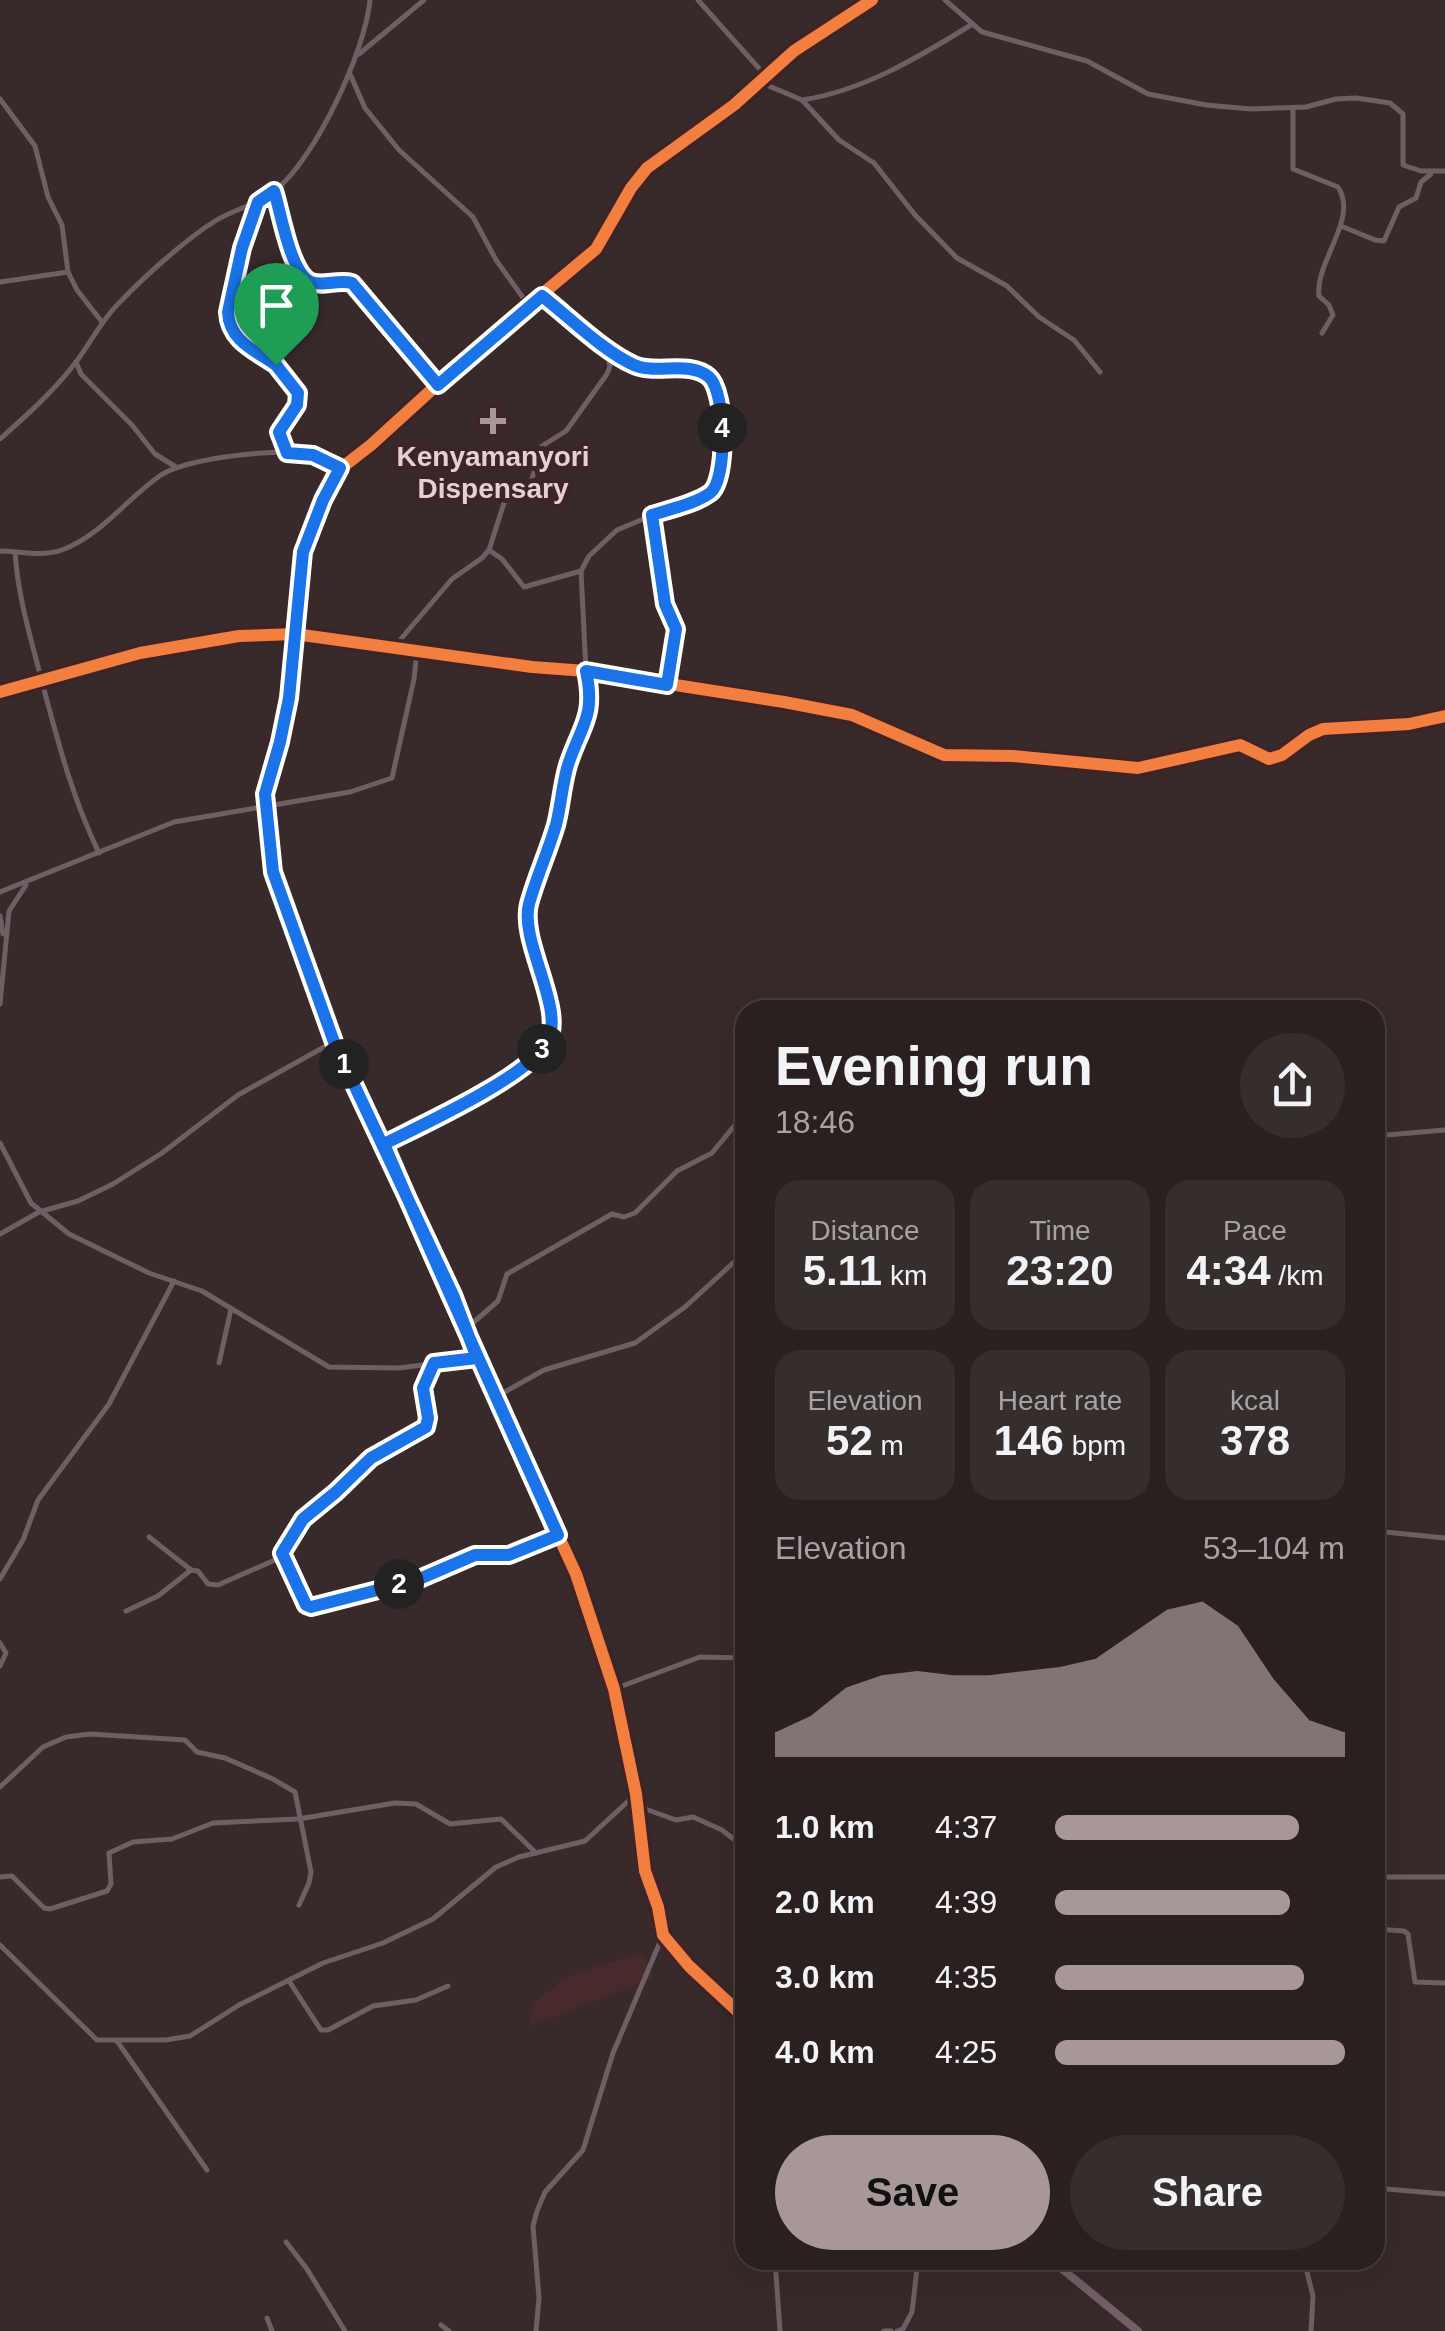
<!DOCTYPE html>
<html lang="en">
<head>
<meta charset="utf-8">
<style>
	body { margin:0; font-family:Arial,sans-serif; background:#362d2d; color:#f1f3f6; height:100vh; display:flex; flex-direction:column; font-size:38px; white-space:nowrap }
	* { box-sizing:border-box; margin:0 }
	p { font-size:32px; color:#a5a3a5 }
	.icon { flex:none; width:55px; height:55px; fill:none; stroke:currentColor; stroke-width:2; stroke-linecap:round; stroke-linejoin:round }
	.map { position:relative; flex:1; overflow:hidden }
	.side { position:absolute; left:735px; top:1000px; width:650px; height:1270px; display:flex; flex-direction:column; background:#2a2020; border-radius:30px; box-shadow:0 10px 40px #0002,0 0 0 2px #463e3e }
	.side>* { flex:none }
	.pin { position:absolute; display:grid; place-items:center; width:85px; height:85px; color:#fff; margin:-102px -42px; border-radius:50% 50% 50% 0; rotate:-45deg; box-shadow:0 0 10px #0007 }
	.pin .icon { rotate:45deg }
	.km { position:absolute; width:50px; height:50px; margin:-25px; border-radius:50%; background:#222; color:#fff; font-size:28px; line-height:50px; text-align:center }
	.round { display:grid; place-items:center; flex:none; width:105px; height:105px; border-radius:52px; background:#362d2d }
	.summary { display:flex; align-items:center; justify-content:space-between; height:170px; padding:0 40px }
	h1 { font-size:55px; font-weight:700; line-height:75px }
	.metrics { display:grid; grid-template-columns:repeat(3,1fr); gap:15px; height:170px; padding:10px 40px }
	.metrics div { display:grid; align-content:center; border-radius:25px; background:#362d2d; text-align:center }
	.metrics b { font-size:42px; font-weight:700 }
	.metrics small { font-size:28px; font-weight:400 }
	.metrics p { font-size:28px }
	.chart { height:280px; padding:20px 40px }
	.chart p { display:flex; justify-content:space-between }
	.chart svg { width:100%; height:180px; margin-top:10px; fill:#a89798; opacity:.7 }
	.primary-button { display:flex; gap:20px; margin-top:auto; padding:20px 40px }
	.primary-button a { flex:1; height:115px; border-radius:60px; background:#a89798; color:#111; font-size:40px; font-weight:700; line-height:115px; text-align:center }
	.primary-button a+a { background:#362d2d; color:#f1f3f6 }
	ul { padding:0 40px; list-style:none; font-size:32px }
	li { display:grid; grid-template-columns:160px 120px 1fr; align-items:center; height:75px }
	li i { height:25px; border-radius:12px; background:#a89798 }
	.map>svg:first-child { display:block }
</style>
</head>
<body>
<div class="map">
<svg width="1445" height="2331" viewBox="0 0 1445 2331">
	<rect width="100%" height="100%" fill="#382a2b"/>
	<path fill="#482a2c" d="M642,1953L654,1978L534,2025L530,2024L533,2004L561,1981L579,1972Z"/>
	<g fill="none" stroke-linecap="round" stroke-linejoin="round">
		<g stroke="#6f5f64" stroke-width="5">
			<path d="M698,0L765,75"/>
			<path d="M945,0L982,32L1087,61L1148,94L1206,105L1251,109L1306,107L1336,99L1356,98L1390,103L1403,114V165L1421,171H1445"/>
			<path d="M359,54L424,0"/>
			<path d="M350,74L365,108L399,150L473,217L496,260L529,306"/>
			<path d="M762,83L802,100L839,140L874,163L915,215L957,258L1007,286L1039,317L1074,340L1100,372"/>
			<path d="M0,99L35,146L48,197L62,225L68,272L77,290L102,322"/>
			<path d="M802,100C863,91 919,57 971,25"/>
			<path d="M1293,108V169L1338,187C1359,219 1315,261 1319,296L1329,305L1333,315L1322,333"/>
			<path d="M275,191C281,212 290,273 311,282C323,287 338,279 352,283L438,385"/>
			<path d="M258,201C245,235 212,313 241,342C261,361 285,367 298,393L297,405L279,432L287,453"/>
			<path d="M1341,226L1375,240L1384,241L1399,207L1416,198L1421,182L1431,174"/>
			<path d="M0,282L68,272"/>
			<path d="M76,362L81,374L132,425L155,454L176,467"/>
			<path d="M0,439C27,415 54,391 76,362C91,342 102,319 121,301C145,276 185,240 215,221C234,209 258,205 276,190C316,157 365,52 370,0"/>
			<path d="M653,515L665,604L677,629L667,685"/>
			<path d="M489,550L502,559L524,587L581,571"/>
			<path d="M0,551C20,551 42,557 62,550C102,535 126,499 161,475C187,458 281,447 312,455C322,458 332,464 340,469"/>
			<path d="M15,552C18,598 31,638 42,682C58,742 72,797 99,853"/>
			<path d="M394,647L452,579L482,558L489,550L504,503L514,492L531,482L542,446L566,431L607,374L610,366L605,345"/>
			<path d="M0,692L140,653L239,636L295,634L532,667L586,671L784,702L852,715L944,755L1013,756L1138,768L1240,745L1269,759L1282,755L1309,735L1323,729L1409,724L1445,716"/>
			<path d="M0,892L174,822L350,792L392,778L414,679L417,650"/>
			<path d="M0,916L3,934"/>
			<path d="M0,1004L9,911L26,885"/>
			<path d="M1375,1136L1445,1130"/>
			<path d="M0,1143L31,1203L69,1234L149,1273L202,1291L329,1367L399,1368L477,1358"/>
			<path d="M384,1144C440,1116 507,1089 549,1042V1012L527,918L558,818L568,765L591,704L586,671L581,571L589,556L617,530L713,490L721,479L722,426L717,389L709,377L687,369L634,365L542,295"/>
			<path d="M0,1234L39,1212L78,1201L113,1184L162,1153L238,1095L333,1042"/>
			<path d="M467,1328L498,1301L507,1274L612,1214L624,1217L635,1213L677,1171L712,1153L735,1125L745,1119"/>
			<path d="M219,1363L231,1309"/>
			<path d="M494,1398L544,1370L635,1343L685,1307L745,1252"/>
			<path d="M1375,1531L1445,1538"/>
			<path d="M149,1537L191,1570"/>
			<path d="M282,1553L306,1605L311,1607L417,1579L475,1555H509L557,1535"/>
			<path d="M0,1579L23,1540L38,1500L109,1404L174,1281"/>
			<path d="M126,1611L158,1596L191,1570L198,1571L208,1584L218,1585L275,1560L289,1544L303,1519L336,1493L363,1465L426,1427L428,1419L423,1389L434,1363"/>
			<path d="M0,1643L6,1653L0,1666"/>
			<path d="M614,1689L700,1657L745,1658"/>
			<path d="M0,1787L43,1747L66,1737L90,1734L185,1740L197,1752L225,1758L273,1779L295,1792L311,1872L309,1883L299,1905"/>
			<path d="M637,1806L676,1820L693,1817L722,1830L745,1848"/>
			<path d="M0,1877L12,1876L44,1908L50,1909L107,1891L111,1884L109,1853L133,1842L172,1839L213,1823L298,1819L395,1803L416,1804L450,1824L501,1819L536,1853"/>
			<path d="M1375,1877H1445"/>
			<path d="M1375,1929L1404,1931L1408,1934L1415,1982L1445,1983"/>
			<path d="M0,1945L97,2040H166L190,2036L239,2005L323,1963L383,1943L433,1919L496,1867L519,1857L585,1841L636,1794"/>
			<path d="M289,1981L321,2030H328L373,2006L416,2000L448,1986"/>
			<path d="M117,2041L207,2170"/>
			<path d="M1375,2188L1445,2194"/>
			<path d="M286,2242L307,2269L345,2331"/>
			<path d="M775,2260L780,2331"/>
			<path d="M1304,2260L1313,2296L1311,2331"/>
			<path d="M267,2318L272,2331"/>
			<path d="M441,2325L449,2331"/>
			<path d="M536,2331L539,2298L533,2226L537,2211L545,2192L583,2150L613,2053L663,1935"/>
			<path d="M884,2331H891"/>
			<path d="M897,2331L903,2329L912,2312L918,2260"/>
		</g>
		<g stroke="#736066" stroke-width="8">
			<path d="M745,2018L689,1966L663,1935L658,1907L645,1871L636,1794L614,1689L576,1574L482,1370L453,1295L384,1144L334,1042L273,871L265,793L289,698L303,552L323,500L340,469L371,445L473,352L596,249L631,188L647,168L734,105L794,51L872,0"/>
			<path d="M1051,2260L1138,2331"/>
		</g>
		<defs>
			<g id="cycleway">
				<path d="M0,692L140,653L239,636L295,634L532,667L586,671L784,702L852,715L944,755L1013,756L1138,768L1240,745L1269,759L1282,755L1309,735L1323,729L1409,724L1445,716"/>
				<path d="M745,2018L689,1966L663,1935L658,1907L645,1871L636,1794L614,1689L576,1574L482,1370L453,1295L384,1144L334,1042L273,871L265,793L289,698L303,552L323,500L340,469L371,445L473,352L596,249L631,188L647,168L734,105L794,51L872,0"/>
			</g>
		</defs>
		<use href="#cycleway" stroke="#3e2426" stroke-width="19"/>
		<use href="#cycleway" stroke="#f27e40" stroke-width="12"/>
	</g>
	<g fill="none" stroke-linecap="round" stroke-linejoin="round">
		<defs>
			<path id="route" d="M276,365L298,393L297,405L279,432L287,453L313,455L340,468L323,500L303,552L289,698L280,742L265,794L273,872L334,1042L453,1295L477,1358L434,1363L423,1388L428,1418L426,1427L371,1458L336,1492L303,1519L282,1553L306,1605L311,1607L417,1580L475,1555H509L558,1535C500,1405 440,1275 384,1144C424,1124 522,1079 546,1045C568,1012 519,943 529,904C536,878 548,852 556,825C561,806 562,785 568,765C581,725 596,717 586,671L667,685L676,629L665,604L652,515C670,509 695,504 710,493C728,480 726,392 709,377C689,360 656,375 634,365C603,351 569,317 542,296L438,385L352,283C338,279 323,287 311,282C290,273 281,212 274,191L258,202L242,248L228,312C229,341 256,351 276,365"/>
		</defs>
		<use href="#route" stroke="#fff" stroke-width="20"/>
		<use href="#route" stroke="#1a73e8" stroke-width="12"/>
	</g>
	<path fill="#a89798" stroke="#3e2426" stroke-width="4" d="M488 406h10v10h10v10h-10v10h-10v-10h-10v-10h10z"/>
	<g text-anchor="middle" stroke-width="10" stroke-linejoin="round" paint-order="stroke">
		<g font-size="28" font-weight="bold" fill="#e4d2d2" stroke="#3e2426">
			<text x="493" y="466">Kenyamanyori<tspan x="493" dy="32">Dispensary</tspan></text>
		</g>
	</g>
</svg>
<div class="pin" style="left:276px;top:365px;background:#1e9e55"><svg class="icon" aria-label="arrive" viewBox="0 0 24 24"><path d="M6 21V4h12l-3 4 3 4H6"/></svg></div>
<b class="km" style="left:344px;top:1064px">1</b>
<b class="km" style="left:399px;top:1584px">2</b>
<b class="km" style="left:542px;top:1049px">3</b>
<b class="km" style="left:722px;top:428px">4</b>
<section class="side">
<div class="summary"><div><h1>Evening run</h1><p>18:46</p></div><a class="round"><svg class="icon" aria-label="share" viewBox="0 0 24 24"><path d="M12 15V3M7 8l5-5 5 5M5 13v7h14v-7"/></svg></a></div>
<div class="metrics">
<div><p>Distance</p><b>5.11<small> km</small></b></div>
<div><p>Time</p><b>23:20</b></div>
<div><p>Pace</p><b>4:34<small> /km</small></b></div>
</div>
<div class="metrics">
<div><p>Elevation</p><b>52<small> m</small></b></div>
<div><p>Heart rate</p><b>146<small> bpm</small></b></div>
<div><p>kcal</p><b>378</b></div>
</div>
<div class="chart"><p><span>Elevation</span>53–104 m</p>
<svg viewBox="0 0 160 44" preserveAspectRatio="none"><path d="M0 44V38L10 34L20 27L30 24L40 23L50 24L60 24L70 23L80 22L90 20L100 14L110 8L120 6L130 12L140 25L150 35L160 38V44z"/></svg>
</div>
<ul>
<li><b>1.0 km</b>4:37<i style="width:84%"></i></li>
<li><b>2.0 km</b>4:39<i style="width:81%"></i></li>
<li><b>3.0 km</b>4:35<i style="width:86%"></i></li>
<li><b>4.0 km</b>4:25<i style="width:100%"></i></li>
</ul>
<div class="primary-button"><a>Save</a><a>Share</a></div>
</section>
</div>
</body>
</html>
